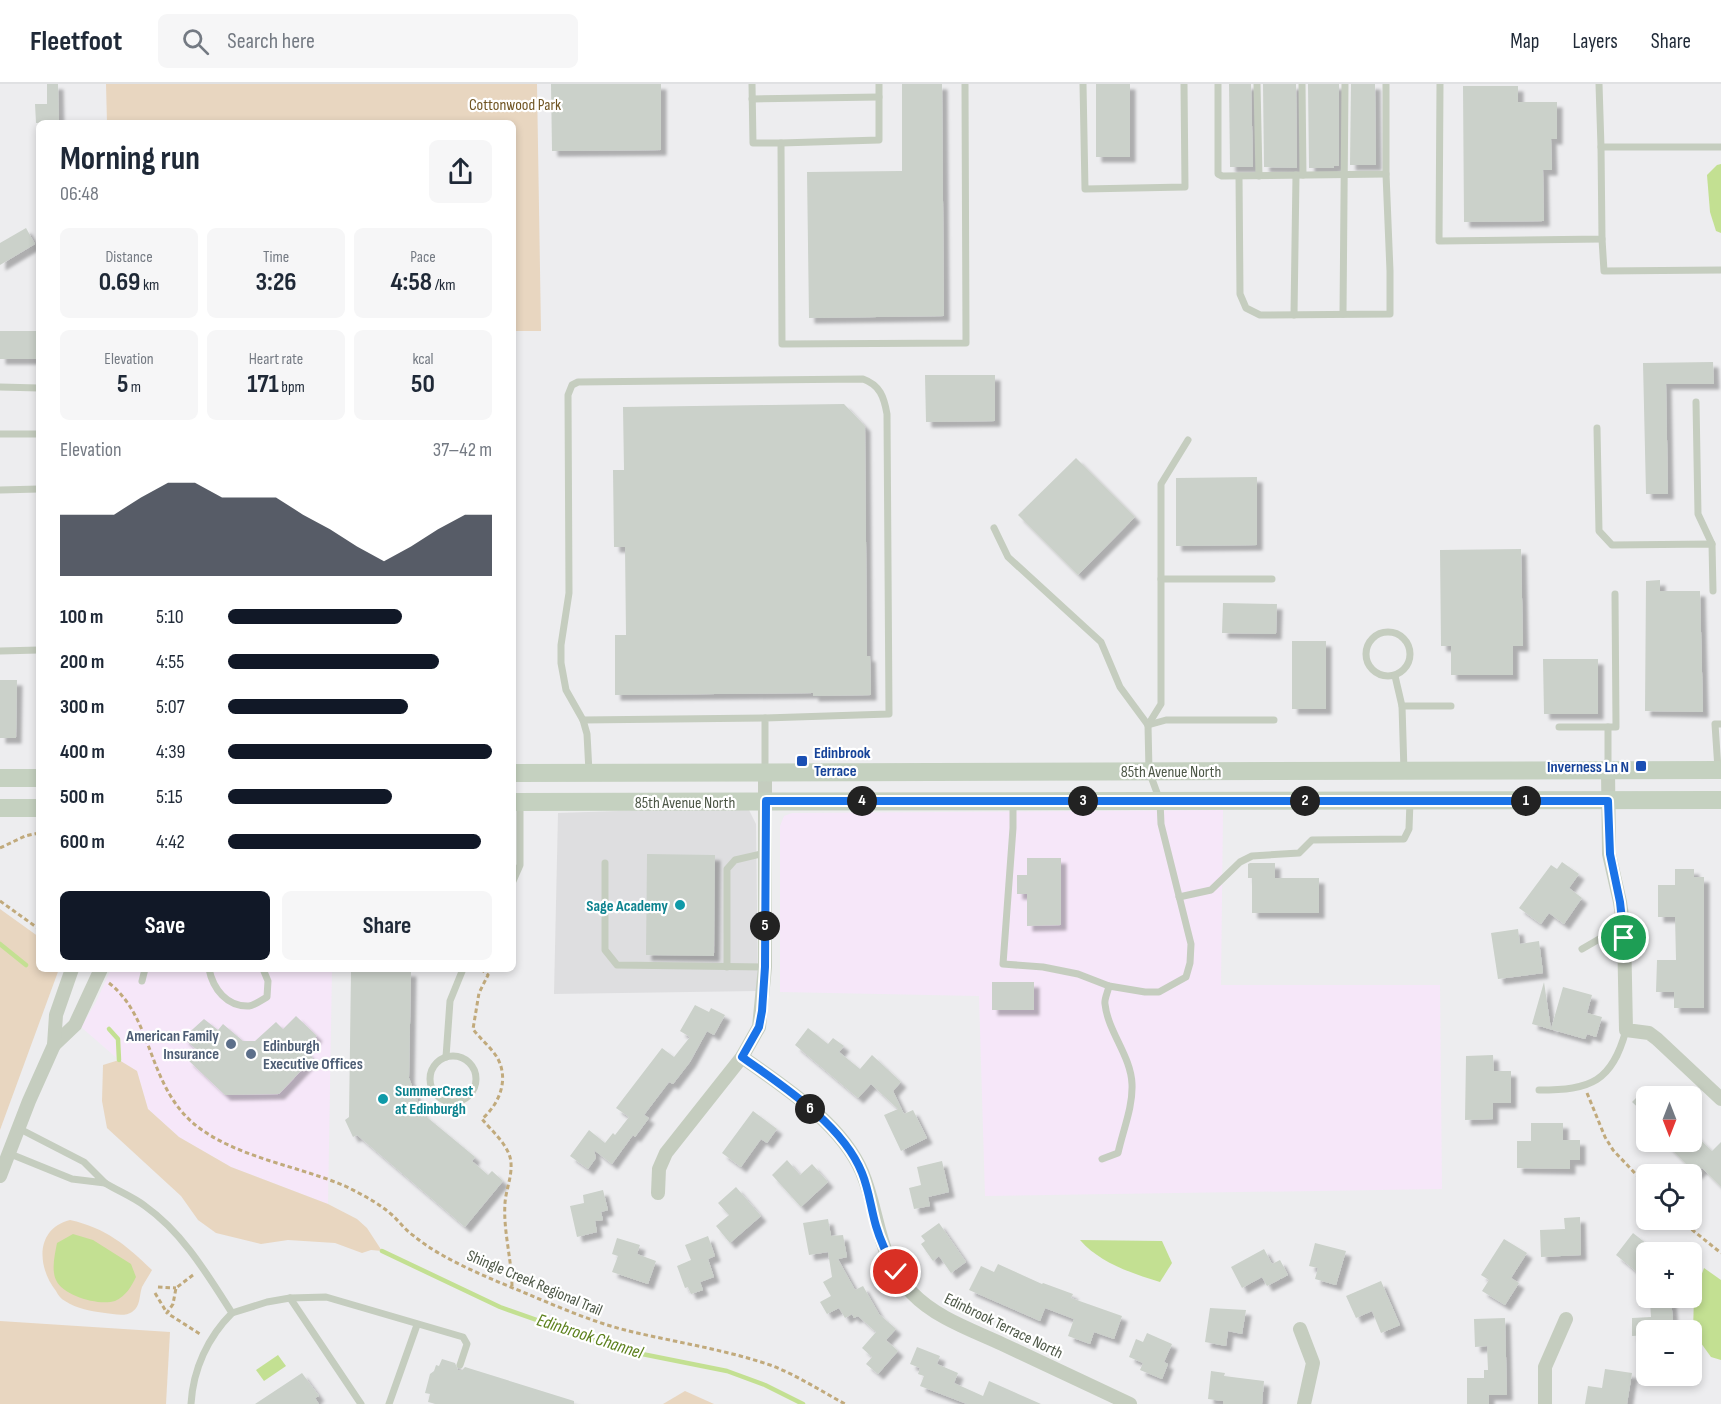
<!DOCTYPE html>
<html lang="en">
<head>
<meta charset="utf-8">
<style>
	body { margin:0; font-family:"Sofia Sans Condensed",sans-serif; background:#f6f6f7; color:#1f2937; height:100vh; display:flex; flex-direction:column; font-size:22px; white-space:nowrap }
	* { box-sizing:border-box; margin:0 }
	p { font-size:20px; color:#747a83 }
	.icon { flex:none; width:33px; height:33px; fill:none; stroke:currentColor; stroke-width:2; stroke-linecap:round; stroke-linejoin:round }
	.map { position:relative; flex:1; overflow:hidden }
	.side { position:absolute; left:36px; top:36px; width:480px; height:852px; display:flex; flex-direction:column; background:#fff; border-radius:9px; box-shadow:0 3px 9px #0003 }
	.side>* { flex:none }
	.needle { width:39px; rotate:180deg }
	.controls { position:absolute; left:1636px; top:1002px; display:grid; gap:12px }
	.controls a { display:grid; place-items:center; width:66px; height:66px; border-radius:9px; background:#fff; box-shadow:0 3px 9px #0003; font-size:30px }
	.pin { position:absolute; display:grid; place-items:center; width:51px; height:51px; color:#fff; margin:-26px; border:3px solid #fff; border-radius:50%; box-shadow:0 2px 6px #0007 }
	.km { position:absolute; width:30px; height:30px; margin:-15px; border-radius:50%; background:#222; color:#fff; font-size:16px; line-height:30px; text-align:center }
	.round { display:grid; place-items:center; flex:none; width:63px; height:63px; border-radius:9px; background:#f6f6f7 }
	.summary { display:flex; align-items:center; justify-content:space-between; height:102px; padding:0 24px }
	h1 { font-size:33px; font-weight:700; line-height:45px }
	.metrics { display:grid; grid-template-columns:repeat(3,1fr); gap:9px; height:102px; padding:6px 24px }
	.metrics div { display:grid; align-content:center; border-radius:9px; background:#f6f6f7; text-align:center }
	.metrics b { font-size:26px; font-weight:700 }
	.metrics small { font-size:16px; font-weight:400 }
	.metrics p { font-size:16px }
	.chart { height:168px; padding:12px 24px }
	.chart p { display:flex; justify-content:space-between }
	.chart svg { width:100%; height:108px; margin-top:6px; fill:#111827; opacity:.7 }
	.cta { display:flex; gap:12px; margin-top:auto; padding:12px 24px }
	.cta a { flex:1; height:69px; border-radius:9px; background:#111827; color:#fff; font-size:24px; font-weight:700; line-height:69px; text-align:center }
	.cta a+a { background:#f6f6f7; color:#1f2937 }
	ul { padding:0 24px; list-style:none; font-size:20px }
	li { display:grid; grid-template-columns:96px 72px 1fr; align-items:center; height:45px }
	li i { height:15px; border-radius:8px; background:#111827 }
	header { display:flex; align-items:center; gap:36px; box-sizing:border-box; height:84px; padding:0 30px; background:#fff; border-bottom:2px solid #e0e1e3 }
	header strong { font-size:28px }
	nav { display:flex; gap:33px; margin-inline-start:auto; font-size:21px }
	.search { width:420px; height:54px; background:#f6f6f7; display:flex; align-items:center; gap:15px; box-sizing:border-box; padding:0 21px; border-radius:9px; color:#747a83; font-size:22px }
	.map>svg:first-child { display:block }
</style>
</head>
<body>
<header>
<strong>Fleetfoot</strong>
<div class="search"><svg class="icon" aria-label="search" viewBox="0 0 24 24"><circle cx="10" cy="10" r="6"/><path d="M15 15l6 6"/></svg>Search here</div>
<nav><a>Map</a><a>Layers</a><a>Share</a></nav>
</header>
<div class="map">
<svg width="1721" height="1320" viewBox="0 0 1721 1320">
	<defs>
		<filter id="shadow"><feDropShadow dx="5.5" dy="5.5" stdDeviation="1.5" flood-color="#0004"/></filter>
	</defs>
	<rect width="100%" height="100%" fill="#ededef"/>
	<g fill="#f6e7f9">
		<path d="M1223,726L1221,901H1440L1442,1105L985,1112L979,912L780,908V742L784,732L792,729Z"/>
		<path d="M111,885H332L328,1120L231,1083L179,1053L148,1025L137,987L119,976L81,943L96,918Z"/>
	</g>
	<path fill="#dedee0" d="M737,723L749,726L756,740L758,907L554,910L558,729Z"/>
	<g fill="#e8d6c0">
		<path d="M106,0H537L541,247H513V39H107Z"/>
		<path d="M0,825L39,853V885H59L0,1046Z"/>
		<path d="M119,976L137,987L148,1025L179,1053L231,1083L328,1120L357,1135L367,1144L382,1167L371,1166L362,1169L335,1159L288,1156L261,1160L216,1149L198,1136L181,1112L107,1044L102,1017L103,981Z"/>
		<path d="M70,1136C106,1144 126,1161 152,1186C149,1192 145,1197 142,1203C139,1211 141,1222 132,1228C125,1233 113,1230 105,1229C91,1227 77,1225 65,1217C61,1215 58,1211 56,1207C37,1183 35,1145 70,1136Z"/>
		<path d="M0,1237L170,1248L166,1320H0Z"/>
		<path d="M685,1307L714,1320H663Z"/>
	</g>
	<g fill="#c3e092">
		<path d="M1721,80V149L1716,147L1710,128L1707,91L1717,81Z"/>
		<path d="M73,1150L93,1156L131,1180L136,1193C131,1203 126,1212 115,1217C99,1222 63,1212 56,1196C51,1185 55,1170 57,1159Z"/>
		<path d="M1080,1156L1162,1157L1172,1179L1160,1198C1131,1189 1100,1179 1080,1156Z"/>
		<path d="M1704,1184L1721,1196V1276L1711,1273L1693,1248L1694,1212Z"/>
		<path d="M278,1271L286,1282L264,1297L256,1286Z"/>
	</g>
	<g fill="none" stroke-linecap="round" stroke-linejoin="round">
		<g stroke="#c3e092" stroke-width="4.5">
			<path d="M0,860L26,881"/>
			<path d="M109,945L118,955L119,976"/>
			<path d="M382,1167L500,1223L622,1266L727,1287L765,1301L803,1320"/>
		</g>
	</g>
	<g fill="#cbd1ca" filter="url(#shadow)">
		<path d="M47,0H58L59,39H36L35,20H47Z"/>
		<path d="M551,0H661V66L552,67Z"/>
		<path d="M902,0H942L944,232L809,234L807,88L902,87Z"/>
		<rect x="1096" y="0" width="34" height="73"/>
		<path d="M1229,0H1251L1253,83H1230Z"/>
		<path d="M1263,0H1296L1297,84L1264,83Z"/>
		<path d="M1308,0H1339V82H1334V84H1309Z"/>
		<path d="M1351,0H1375L1376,81H1350Z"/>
		<path d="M1463,2H1518V18H1557V55H1551L1552,86H1543L1544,137L1464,138Z"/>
		<path d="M26,144L35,160L0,181V159Z"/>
		<rect x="0" y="247" width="39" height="28"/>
		<path d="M1713,278L1714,300H1666L1668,410H1646L1643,279Z"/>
		<path d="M925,291H995V337L926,338Z"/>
		<path d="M844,320L865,342L867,572H870L871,611L813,612V609L615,611V551H626L625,463H614L613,386H624L623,323Z"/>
		<path d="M1076,374L1135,433L1078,491L1018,431Z"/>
		<path d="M1257,393V461L1176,462V394Z"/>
		<path d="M1521,465L1523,562H1513V591H1451V562H1441L1440,466Z"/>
		<path d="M1660,496V507H1700L1703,628L1645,627L1646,497Z"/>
		<path d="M1223,519L1277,520L1276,550L1222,549Z"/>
		<rect x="1292" y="557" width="34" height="68"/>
		<path d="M1543,575H1598V630H1544Z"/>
		<path d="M0,596H17L16,654H0Z"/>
		<path d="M647,770L715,771L714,872L646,871Z"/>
		<path d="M1027,774H1061V841L1027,842V810H1017V791H1027Z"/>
		<path d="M1562,778L1579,790L1569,804L1582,814L1564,840L1549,829L1541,840L1519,824L1551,781L1557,785Z"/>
		<path d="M1250,779H1275V794H1319V829H1252V794H1248V780Z"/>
		<path d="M1675,785H1694V793H1704V924H1674V908H1656L1657,876H1676L1675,833H1658V801H1675Z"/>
		<path d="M1518,845L1520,860L1539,857L1543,889L1498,895L1491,849Z"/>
		<path d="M351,887H411L409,994L423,1030L475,1073L472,1077L488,1091L492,1087L503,1097L465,1143L357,1051L353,1053L345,1036L349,1033Z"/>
		<rect x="992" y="898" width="42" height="28"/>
		<path d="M1544,898L1551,945L1563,903L1592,911L1587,929L1602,933L1596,953L1587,950L1585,955L1532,940Z"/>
		<path d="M695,921L709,928L711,924L725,931L714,951L707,947L690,978L673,1000L669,998L644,1031L649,1034L635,1053L633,1051L612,1080L594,1066L596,1074L588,1085L570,1072L589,1046L605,1059L613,1049L615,1051L629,1033L616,1024L662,964L674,973L690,953L680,947Z"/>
		<path d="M296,932L317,952L304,965L313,974L279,1010L225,1011L188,976L197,966L183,954L204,935L218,946L223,940L243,957H255L276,938L283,945Z"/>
		<path d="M808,944L828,960L833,954L844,962L839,968L860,985L872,971L901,998L893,1007L904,1030L913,1026L927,1054L901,1067L884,1031L898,1025L871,1000L858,1014L795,961Z"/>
		<path d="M1493,971L1494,987H1511V1019H1493V1035L1465,1036L1466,972Z"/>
		<path d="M1647,1003V1032L1632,1018Z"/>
		<path d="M753,1027L777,1045L767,1059L761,1055L741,1083L722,1069Z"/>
		<path d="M1531,1039H1563V1056H1580V1076H1570V1085L1517,1084V1057H1531Z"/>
		<path d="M1692,1048L1712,1067L1721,1058V1103L1702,1084L1696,1090L1664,1058H1692Z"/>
		<path d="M787,1076L800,1091L812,1080L828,1098L801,1123L772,1091Z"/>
		<path d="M942,1077L949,1108L928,1113L930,1122L914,1125L909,1104L921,1101L917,1083Z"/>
		<path d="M736,1103L761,1132L730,1159L716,1142L729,1131L718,1119Z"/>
		<path d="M603,1106L608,1126L601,1128L603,1136L595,1137L597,1148L577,1153L570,1122L584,1119L583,1111Z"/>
		<path d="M1580,1133L1581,1171L1541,1173L1540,1146L1565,1145L1564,1134Z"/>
		<path d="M828,1135L831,1152L843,1151L847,1173L838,1175L855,1206L863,1202L879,1230L896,1245L886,1256L898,1267L878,1290L866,1280L872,1273L862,1264L876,1248L858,1232L854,1234L852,1230L845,1234L839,1224L827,1230L820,1218L831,1212L823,1198L832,1193L828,1168L809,1171L803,1139Z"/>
		<path d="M939,1139L966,1178L951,1189L939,1172L933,1177L921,1160L925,1157L921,1152Z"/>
		<path d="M1633,1149L1657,1168H1647V1186L1642,1192L1616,1171Z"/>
		<path d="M708,1152L715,1172L708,1175L714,1193L700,1198L703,1206L691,1210L688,1203L685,1204L677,1182L691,1176L685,1161Z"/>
		<path d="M617,1154L640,1161L637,1170L656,1177L648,1200L612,1188L618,1172L612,1170Z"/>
		<path d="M1504,1155L1527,1169L1511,1194L1519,1199L1505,1221L1482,1207L1489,1196L1481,1191Z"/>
		<path d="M1315,1159L1346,1167L1336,1201L1315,1195L1318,1184L1309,1182Z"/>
		<path d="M1264,1165L1272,1180L1280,1176L1288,1191L1267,1202L1262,1193L1242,1204L1231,1183Z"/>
		<path d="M998,1180L1042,1200L1043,1199L1073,1210L1071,1214L1122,1232L1114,1255L1094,1248L1090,1260L1068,1252L1074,1235L1045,1224L1040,1237L969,1206L981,1182L994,1188Z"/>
		<path d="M1381,1197L1400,1241L1381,1249L1372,1227L1356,1234L1346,1212Z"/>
		<path d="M1671,1216L1674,1246H1647V1251L1632,1252V1234L1651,1233L1650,1217Z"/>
		<path d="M1210,1224L1246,1226L1242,1250L1228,1247L1226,1262L1205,1258Z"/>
		<path d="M1505,1234L1507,1311H1489V1320H1467V1294H1484V1286H1488L1487,1262L1475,1263L1474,1235Z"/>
		<path d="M1147,1249L1172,1260L1164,1278L1168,1280L1162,1295L1140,1286L1143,1279L1129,1273L1136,1255L1143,1258Z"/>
		<path d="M917,1263L940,1272L937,1280L958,1289L954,1299L983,1312L989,1297L1041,1320H967L920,1302L924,1292L918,1290L920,1284L910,1280Z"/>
		<path d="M442,1275L455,1279L458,1286H462L465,1283L574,1317V1320H436L428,1318L430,1310L425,1309L430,1290L434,1287L436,1281L439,1282Z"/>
		<path d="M1605,1285L1632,1289L1627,1320H1585L1588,1302L1602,1304Z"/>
		<path d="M1211,1287L1225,1289L1224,1292L1264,1297L1262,1320H1223V1317L1208,1315Z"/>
		<path d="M302,1289L319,1312L315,1314L319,1320H255Z"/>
	</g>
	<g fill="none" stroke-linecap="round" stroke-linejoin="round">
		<g stroke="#c1aa7c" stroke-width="3" stroke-dasharray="4.5 3" stroke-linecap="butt">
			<path d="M0,764L25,752L39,749"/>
			<path d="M0,817L39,845"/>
			<path d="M481,885L488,891L479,909L473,945C480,955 492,964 498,975C509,997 499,1020 482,1035C491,1046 506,1059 510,1073C514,1089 506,1104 505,1119C503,1147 512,1176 512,1204"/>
			<path d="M109,899C156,936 146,1007 202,1046C244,1075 298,1082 345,1102C361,1110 377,1118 391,1130C399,1137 405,1146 414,1152C444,1177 494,1196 530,1211C563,1225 598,1240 633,1248C680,1259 727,1266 773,1282C798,1292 821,1307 845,1320"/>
			<path d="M1587,1009L1605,1053L1613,1066L1647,1102"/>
			<path d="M1680,1136L1721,1169"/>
			<path d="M193,1191L176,1204L173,1220L167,1229L200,1250"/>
			<path d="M158,1203L176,1204"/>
			<path d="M155,1209L167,1229"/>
		</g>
		<g stroke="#c5cdbf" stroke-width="7">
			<path d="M752,0L753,59H781L782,260L966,259L965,0"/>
			<path d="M1083,0L1085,105L1185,103L1184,0"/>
			<path d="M1218,0V90L1222,92L1386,90V0"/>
			<path d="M1257,0L1259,92"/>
			<path d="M1302,0L1303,91"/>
			<path d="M1440,0L1439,157L1602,155L1601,63H1721"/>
			<path d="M1599,0L1601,63"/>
			<path d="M752,15L879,13"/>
			<path d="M781,59L879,56V0"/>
			<path d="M1239,92L1240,210L1246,224L1260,231L1390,230V187L1386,90"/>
			<path d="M1602,155L1604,187L1721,186"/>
			<path d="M1343,230L1345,0"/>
			<path d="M1294,231L1296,91"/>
			<path d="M0,303L39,304"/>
			<path d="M1696,318L1698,430L1712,460"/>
			<path d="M1597,344L1599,447L1612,461L1712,460L1713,507"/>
			<path d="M0,350H39"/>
			<path d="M0,406L39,405"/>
			<path d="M994,444L1008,473L1101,558L1120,603L1148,641L1149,687L1160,717L1161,740L1191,860L1190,879L1186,893L1159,908H1145L1109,902L1078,890L1043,883L1003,880L1013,744V718"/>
			<path d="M1161,495H1272"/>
			<circle cx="1388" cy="570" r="22"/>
			<path d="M0,567L39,566"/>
			<path d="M1395,592L1402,622"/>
			<path d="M583,636L765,634"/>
			<path d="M1148,641L1161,620V400L1188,356"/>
			<path d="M1148,641L1166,636H1274"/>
			<path d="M1559,643H1608"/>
			<path d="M1608,684V643H1616L1615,510"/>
			<path d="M1718,685L1715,640H1721"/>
			<path d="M1404,687L1402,622H1451"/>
			<path d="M589,688L587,650L583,636L566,606L561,579V561L569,509L568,311L572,301L578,298L863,295C880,301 884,313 887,330L889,630L765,634V688"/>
			<path d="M605,779V866L617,881L765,883"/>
			<path d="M513,797L520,781V718"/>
			<path d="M1179,813L1211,806L1240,778L1252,772L1299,769L1312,756L1404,755L1409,745L1410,717"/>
			<path d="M1582,865L1613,847L1624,846"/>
			<path d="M727,883V785L735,776L765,769"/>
			<path d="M209,885C213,905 227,923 249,922C255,921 262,916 267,913L268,897L263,885"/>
			<path d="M142,897L145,885"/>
			<circle cx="453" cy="995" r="23"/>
			<path d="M446,973L450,917L463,885"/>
			<path d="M1539,1006C1591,1006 1612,998 1626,946"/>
			<path d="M8,1069L72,1095L105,1099L84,1078L18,1044"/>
			<path d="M1102,1075L1118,1069C1123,1046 1133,1023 1132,1000C1131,972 1108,948 1105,920C1104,915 1108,908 1109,902"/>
			<path d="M105,1099C118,1107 133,1113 145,1122C183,1149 207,1190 232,1229C208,1253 193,1285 191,1320"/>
			<path d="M290,1214L361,1320"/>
			<path d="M232,1229L267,1218L290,1214L326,1213L463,1253L467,1260L460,1281"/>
			<path d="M389,1320L417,1241"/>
		</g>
		<g stroke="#c5cdbf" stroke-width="14">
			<path d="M1608,686L1609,770L1620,818L1624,846L1626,946L1649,949L1657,955L1721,1015"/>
			<path d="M54,961L75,941L101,885"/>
			<path d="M742,973C784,1003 841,1039 862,1088C880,1131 876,1172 912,1209C936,1234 972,1246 1002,1260C1045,1280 1088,1300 1130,1320"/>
			<path d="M0,1092L29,1017L54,961L56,931L72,885"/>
			<path d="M658,1109L659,1085L666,1069L742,973L759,943L765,883V688"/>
			<path d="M1300,1245L1313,1279L1304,1320"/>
			<path d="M1545,1320V1283L1566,1235"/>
		</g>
		<g stroke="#c5d1c0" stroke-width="18">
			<path d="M513,689L1721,686"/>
			<path d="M0,694H39"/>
			<path d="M513,718L1721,716"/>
			<path d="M0,724H39"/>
		</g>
	</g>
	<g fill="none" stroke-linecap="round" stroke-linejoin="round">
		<defs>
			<path id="route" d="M896,1188C888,1173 881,1159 876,1142C871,1125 869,1106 862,1089C843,1041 783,1002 742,973L759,943L762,927L765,883L766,717H1608L1610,770L1620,818L1624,854"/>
		</defs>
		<use href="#route" stroke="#fff" stroke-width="12"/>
		<use href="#route" stroke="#1a73e8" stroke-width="8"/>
	</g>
	<g fill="#1a4fb4" stroke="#fff" stroke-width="2">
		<rect x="796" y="671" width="12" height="12" rx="3"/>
		<rect x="1635" y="676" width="12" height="12" rx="3"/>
	</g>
	<g fill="#0f9aa8" stroke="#fff" stroke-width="2">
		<circle cx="680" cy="821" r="6"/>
		<circle cx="383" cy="1015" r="6"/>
	</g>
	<g fill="#5c6f8a" stroke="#fff" stroke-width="2">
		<circle cx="231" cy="960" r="6"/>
		<circle cx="251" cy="970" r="6"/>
	</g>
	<g text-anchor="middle" stroke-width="4.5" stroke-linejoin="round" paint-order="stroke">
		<g font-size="16" fill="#6f5422" stroke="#fff">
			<text x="515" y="26">Cottonwood Park</text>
		</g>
		<g font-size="16" font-weight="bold" fill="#164399" stroke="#fff" text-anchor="start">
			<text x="814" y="674">Edinbrook<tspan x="814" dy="18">Terrace</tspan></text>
			<text x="1629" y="688" text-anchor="end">Inverness Ln N</text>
		</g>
		<g font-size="16" fill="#4d5747" stroke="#fff">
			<text x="1171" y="693">85th Avenue North</text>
			<text x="685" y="724">85th Avenue North</text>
			<text transform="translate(535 1198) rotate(23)" y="6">Shingle Creek Regional Trail</text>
			<text transform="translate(1004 1241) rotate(26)" y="6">Edinbrook Terrace North</text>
		</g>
		<g font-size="16" font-weight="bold" fill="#0d838f" stroke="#fff" text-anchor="end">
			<text x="668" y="827">Sage Academy</text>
			<text x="395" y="1012" text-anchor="start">SummerCrest<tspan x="395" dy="18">at Edinburgh</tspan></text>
		</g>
		<g font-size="16" font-weight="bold" fill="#4e5e75" stroke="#fff" text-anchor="end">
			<text x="219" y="957">American Family<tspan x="219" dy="18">Insurance</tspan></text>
			<text x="263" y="967" text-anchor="start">Edinburgh<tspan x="263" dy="18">Executive Offices</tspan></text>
		</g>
		<g font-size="18" font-style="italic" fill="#5c801c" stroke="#fff">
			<text transform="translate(590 1252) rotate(18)" y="6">Edinbrook Channel</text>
		</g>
	</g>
</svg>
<div class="controls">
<a><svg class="needle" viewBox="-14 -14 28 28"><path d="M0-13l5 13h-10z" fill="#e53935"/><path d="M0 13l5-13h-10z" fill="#747a83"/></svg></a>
<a><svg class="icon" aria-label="locate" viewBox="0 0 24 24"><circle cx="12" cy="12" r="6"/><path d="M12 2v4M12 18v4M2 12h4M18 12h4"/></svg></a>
<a>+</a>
<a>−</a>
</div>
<div class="pin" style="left:1624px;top:854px;background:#1e9e55"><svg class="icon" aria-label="arrive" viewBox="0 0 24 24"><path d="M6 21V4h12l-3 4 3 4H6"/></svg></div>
<div class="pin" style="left:896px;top:1188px;background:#d93025"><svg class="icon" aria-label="check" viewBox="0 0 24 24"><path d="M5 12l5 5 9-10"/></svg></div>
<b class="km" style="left:1526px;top:717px">1</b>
<b class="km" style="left:1305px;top:717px">2</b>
<b class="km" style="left:1083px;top:717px">3</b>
<b class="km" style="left:862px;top:717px">4</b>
<b class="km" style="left:765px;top:842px">5</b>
<b class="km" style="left:810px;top:1025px">6</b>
<section class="side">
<div class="summary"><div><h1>Morning run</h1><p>06:48</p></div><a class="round"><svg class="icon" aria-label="share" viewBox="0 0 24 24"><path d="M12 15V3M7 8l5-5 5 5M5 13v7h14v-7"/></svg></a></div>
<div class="metrics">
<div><p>Distance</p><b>0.69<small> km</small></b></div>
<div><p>Time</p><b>3:26</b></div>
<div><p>Pace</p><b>4:58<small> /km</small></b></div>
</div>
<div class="metrics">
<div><p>Elevation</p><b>5<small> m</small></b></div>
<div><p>Heart rate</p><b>171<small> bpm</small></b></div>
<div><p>kcal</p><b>50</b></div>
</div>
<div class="chart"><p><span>Elevation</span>37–42 m</p>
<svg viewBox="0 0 160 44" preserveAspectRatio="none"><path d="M0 44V19L10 19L20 19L30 12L40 6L50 6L60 12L70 12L80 12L90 19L100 25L110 32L120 38L130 32L140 25L150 19L160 19V44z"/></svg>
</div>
<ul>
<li><b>100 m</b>5:10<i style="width:66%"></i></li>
<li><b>200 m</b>4:55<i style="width:80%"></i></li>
<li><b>300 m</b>5:07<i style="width:68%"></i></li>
<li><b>400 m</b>4:39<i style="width:100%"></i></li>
<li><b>500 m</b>5:15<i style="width:62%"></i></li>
<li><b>600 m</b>4:42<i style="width:96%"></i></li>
</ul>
<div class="cta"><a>Save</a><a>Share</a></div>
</section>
</div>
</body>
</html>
